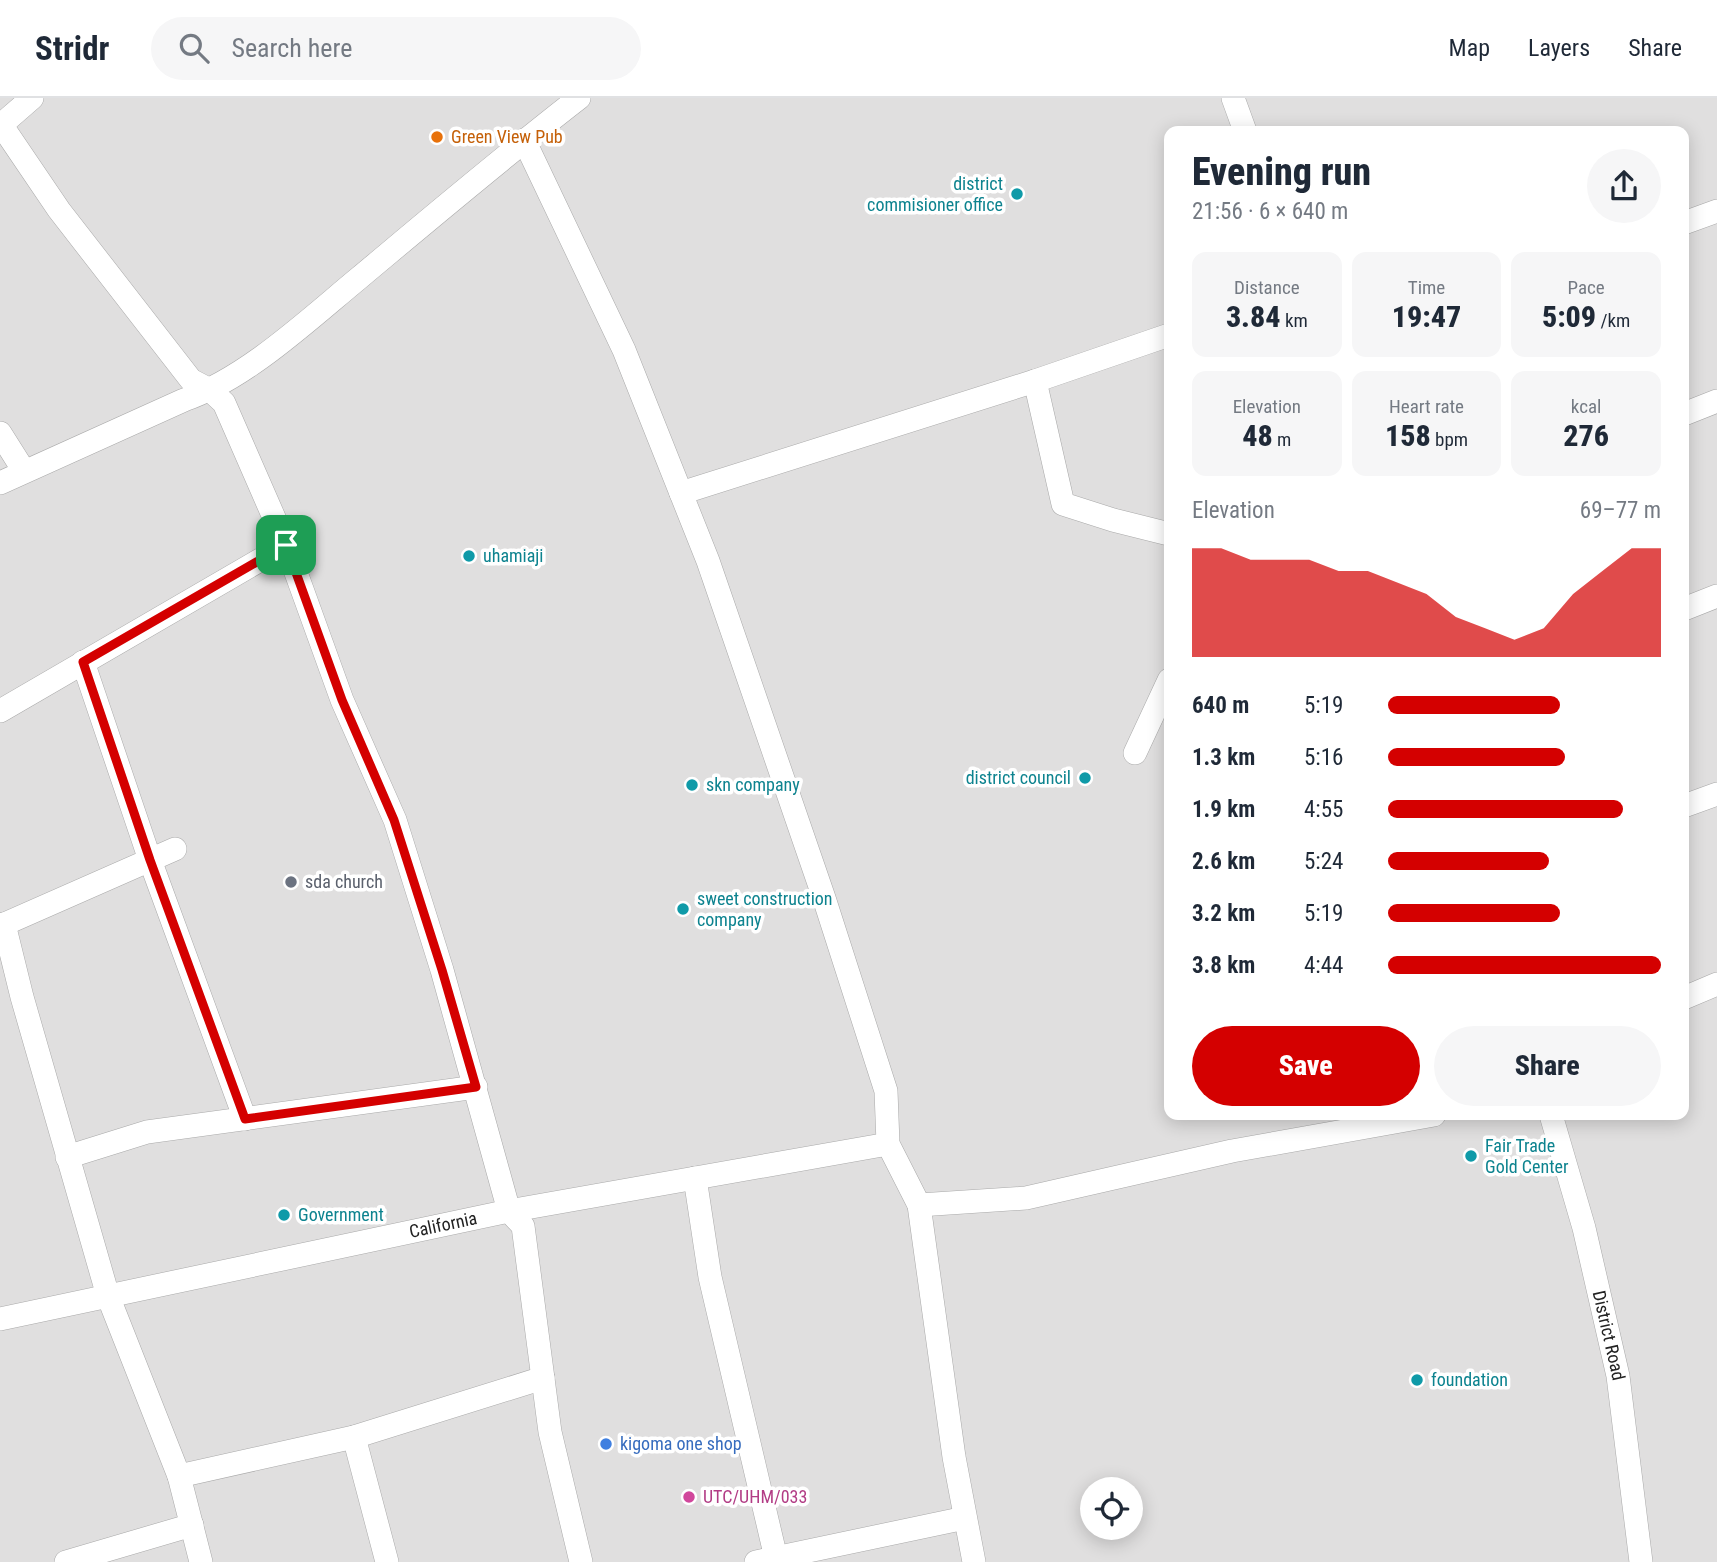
<!DOCTYPE html>
<html lang="en">
<head>
<meta charset="utf-8">
<style>
	body { margin:0; font-family:"Roboto Condensed",sans-serif; background:#f6f6f7; color:#1f2937; height:100vh; display:flex; flex-direction:column; font-size:26px; white-space:nowrap }
	* { box-sizing:border-box; margin:0 }
	p { font-size:23px; color:#747a83 }
	.icon { flex:none; width:38px; height:38px; fill:none; stroke:currentColor; stroke-width:2; stroke-linecap:round; stroke-linejoin:round }
	.map { position:relative; flex:1; overflow:hidden }
	.drawer { position:absolute; left:1164px; top:28px; width:525px; height:994px; display:flex; flex-direction:column; background:#fff; border-radius:14px; box-shadow:0 4px 18px #0003 }
	.drawer>* { flex:none }
	.buttons { position:absolute; left:1080px; top:1379px; display:grid; gap:14px }
	.buttons a { display:grid; place-items:center; width:63px; height:63px; border-radius:50%; background:#fff; box-shadow:0 4px 18px #0003; font-size:35px }
	.pin { position:absolute; display:grid; place-items:center; width:60px; height:60px; color:#fff; margin:-30px; border-radius:14px; box-shadow:0 4px 10px #0006 }
	.round { display:grid; place-items:center; flex:none; width:74px; height:74px; border-radius:37px; background:#f6f6f7 }
	.summary { display:flex; align-items:center; justify-content:space-between; height:119px; padding:0 28px }
	h1 { font-size:38px; font-weight:800; line-height:52px }
	.stats { display:grid; grid-template-columns:repeat(3,1fr); gap:10px; height:119px; padding:7px 28px }
	.stats div { display:grid; align-content:center; border-radius:14px; background:#f6f6f7; text-align:center }
	.stats b { font-size:30px; font-weight:800 }
	.stats small { font-size:19px; font-weight:400 }
	.stats p { font-size:19px }
	.chart { height:196px; padding:14px 28px }
	.chart p { display:flex; justify-content:space-between }
	.chart svg { width:100%; height:126px; margin-top:7px; fill:#d40000; opacity:.7 }
	.action { display:flex; gap:14px; margin-top:auto; padding:14px 28px }
	.action a { flex:1; height:80px; border-radius:42px; background:#d40000; color:#fff; font-size:28px; font-weight:800; line-height:80px; text-align:center }
	.action a+a { background:#f6f6f7; color:#1f2937 }
	ul { padding:0 28px; list-style:none; font-size:23px }
	li { display:grid; grid-template-columns:112px 84px 1fr; align-items:center; height:52px }
	li i { height:18px; border-radius:9px; background:#d40000 }
	header { display:flex; align-items:center; gap:42px; box-sizing:border-box; height:98px; padding:0 35px; background:#fff; border-bottom:2px solid #e0e1e3 }
	header strong { font-size:33px }
	nav { display:flex; gap:38px; margin-inline-start:auto; font-size:24px }
	.search { width:490px; height:63px; background:#f6f6f7; display:flex; align-items:center; gap:18px; box-sizing:border-box; padding:0 24px; border-radius:38px; color:#747a83; font-size:26px }
	.map>svg:first-child { display:block }
</style>
</head>
<body>
<header>
<strong>Stridr</strong>
<div class="search"><svg class="icon" aria-label="search" viewBox="0 0 24 24"><circle cx="10" cy="10" r="6"/><path d="M15 15l6 6"/></svg>Search here</div>
<nav><a>Map</a><a>Layers</a><a>Share</a></nav>
</header>
<div class="map">
<svg width="1717" height="1464" viewBox="0 0 1717 1464">
	<rect width="100%" height="100%" fill="#f2efe9"/>
	<path fill="#e0dfdf" fill-rule="evenodd" d="M0,0H1717V1464H0ZM1169,33H1684V1017H1169ZM1092,1391H1130V1430H1092Z"/>
	<g fill="none" stroke-linecap="round" stroke-linejoin="round">
		<defs>
			<g id="minor">
				<path d="M1233,0L1245,33"/>
				<path d="M0,25L59,112L191,282L210,292L224,305L286,447L342,602L395,722L442,872L509,1113L523,1128L550,1334L581,1464"/>
				<path d="M1,27L32,0"/>
				<path d="M524,42L624,252L708,463L824,800L886,993L888,1046L919,1107L954,1359L974,1464"/>
				<path d="M1684,125L1717,113"/>
				<path d="M1035,283L1063,406L1113,422L1169,436"/>
				<path d="M1684,316L1717,303"/>
				<path d="M0,335L24,373"/>
				<path d="M0,385L184,302C247,280 308,222 359,180C432,119 504,58 579,0"/>
				<path d="M681,395L1035,283L1169,237"/>
				<path d="M1684,511L1717,498"/>
				<path d="M83,564L150,762L245,1021"/>
				<path d="M0,613L286,447"/>
				<path d="M1135,655L1169,582"/>
				<path d="M1684,708L1717,696"/>
				<path d="M4,826L22,899L108,1198L179,1378L201,1464"/>
				<path d="M0,828L175,751"/>
				<path d="M1684,900L1717,886"/>
				<path id="s1" d="M1551,1017L1584,1130L1618,1278L1641,1464"/>
				<path d="M67,1059L147,1034L476,989"/>
				<path d="M695,1080L710,1179L776,1460"/>
				<path d="M919,1107L1026,1100L1232,1053L1434,1017"/>
				<path id="s2" d="M0,1221L509,1113L888,1046"/>
				<path d="M354,1339L387,1464"/>
				<path d="M179,1378L354,1339L543,1280"/>
				<path d="M66,1464L192,1427"/>
				<path d="M756,1464L965,1420"/>
			</g>
		</defs>
		<use href="#minor" stroke="#a9a9a9" stroke-width="24"/>
		<use href="#minor" stroke="#fff" stroke-width="23"/>
	</g>
	<g fill="none" stroke-linecap="round" stroke-linejoin="round">
		<defs>
			<path id="route" d="M286,447L342,602L394,722L442,872L476,989L245,1021L150,762L83,564Z"/>
		</defs>
		<use href="#route" stroke="#fff" stroke-width="14"/>
		<use href="#route" stroke="#d40000" stroke-width="9"/>
	</g>
	<circle fill="#e8710a" stroke="#fff" stroke-width="2.5" cx="437" cy="39" r="7"/>
	<g fill="#0f9aa8" stroke="#fff" stroke-width="2.5">
		<circle cx="1017" cy="96" r="7"/>
		<circle cx="469" cy="458" r="7"/>
		<circle cx="1085" cy="680" r="7"/>
		<circle cx="692" cy="687" r="7"/>
		<circle cx="683" cy="811" r="7"/>
		<circle cx="1471" cy="1058" r="7"/>
		<circle cx="284" cy="1117" r="7"/>
		<circle cx="1417" cy="1282" r="7"/>
	</g>
	<circle fill="#6b7280" stroke="#fff" stroke-width="2.5" cx="291" cy="784" r="7"/>
	<circle fill="#3f7fe0" stroke="#fff" stroke-width="2.5" cx="606" cy="1346" r="7"/>
	<circle fill="#d1479c" stroke="#fff" stroke-width="2.5" cx="689" cy="1399" r="7"/>
	<g text-anchor="middle" stroke-width="7" stroke-linejoin="round" paint-order="stroke">
		<g font-size="18" fill="#c56008" stroke="#fff" text-anchor="start">
			<text x="451" y="45">Green View Pub</text>
		</g>
		<g font-size="18" fill="#0d838f" stroke="#fff" text-anchor="start">
			<text x="1003" y="92" text-anchor="end">district<tspan x="1003" dy="21">commisioner office</tspan></text>
			<text x="483" y="464">uhamiaji</text>
			<text x="1071" y="686" text-anchor="end">district council</text>
			<text x="706" y="693">skn company</text>
			<text x="697" y="807">sweet construction<tspan x="697" dy="21">company</tspan></text>
			<text x="1485" y="1054">Fair Trade<tspan x="1485" dy="21">Gold Center</tspan></text>
			<text x="298" y="1123">Government</text>
			<text x="1431" y="1288">foundation</text>
		</g>
		<g font-size="18" fill="#5b616d" stroke="#fff" text-anchor="start">
			<text x="305" y="790">sda church</text>
		</g>
		<g font-size="18" fill="#222" stroke="#fff">
			<text dy="6" stroke="none"><textPath href="#s2" startOffset="453">California</textPath></text>
			<text dy="6" stroke="none"><textPath href="#s1" startOffset="228">District Road</textPath></text>
		</g>
		<g font-size="18" fill="#366cbe" stroke="#fff" text-anchor="start">
			<text x="620" y="1352">kigoma one shop</text>
		</g>
		<g font-size="18" fill="#b23c85" stroke="#fff" text-anchor="start">
			<text x="703" y="1405">UTC/UHM/033</text>
		</g>
	</g>
</svg>
<div class="buttons">
<a><svg class="icon" aria-label="locate" viewBox="0 0 24 24"><circle cx="12" cy="12" r="6"/><path d="M12 2v4M12 18v4M2 12h4M18 12h4"/></svg></a>
</div>
<div class="pin" style="left:286px;top:447px;background:#1e9e55"><svg class="icon" aria-label="arrive" viewBox="0 0 24 24"><path d="M6 21V4h12l-3 4 3 4H6"/></svg></div>
<section class="drawer">
<div class="summary"><div><h1>Evening run</h1><p>21:56 · 6 × 640 m</p></div><a class="round"><svg class="icon" aria-label="share" viewBox="0 0 24 24"><path d="M12 15V3M7 8l5-5 5 5M5 13v7h14v-7"/></svg></a></div>
<div class="stats">
<div><p>Distance</p><b>3.84<small> km</small></b></div>
<div><p>Time</p><b>19:47</b></div>
<div><p>Pace</p><b>5:09<small> /km</small></b></div>
</div>
<div class="stats">
<div><p>Elevation</p><b>48<small> m</small></b></div>
<div><p>Heart rate</p><b>158<small> bpm</small></b></div>
<div><p>kcal</p><b>276</b></div>
</div>
<div class="chart"><p><span>Elevation</span>69–77 m</p>
<svg viewBox="0 0 160 44" preserveAspectRatio="none"><path d="M0 44V6L10 6L20 10L30 10L40 10L50 14L60 14L70 18L80 22L90 30L100 34L110 38L120 34L130 22L140 14L150 6L160 6V44z"/></svg>
</div>
<ul>
<li><b>640 m</b>5:19<i style="width:63%"></i></li>
<li><b>1.3 km</b>5:16<i style="width:65%"></i></li>
<li><b>1.9 km</b>4:55<i style="width:86%"></i></li>
<li><b>2.6 km</b>5:24<i style="width:59%"></i></li>
<li><b>3.2 km</b>5:19<i style="width:63%"></i></li>
<li><b>3.8 km</b>4:44<i style="width:100%"></i></li>
</ul>
<div class="action"><a>Save</a><a>Share</a></div>
</section>
</div>
</body>
</html>
